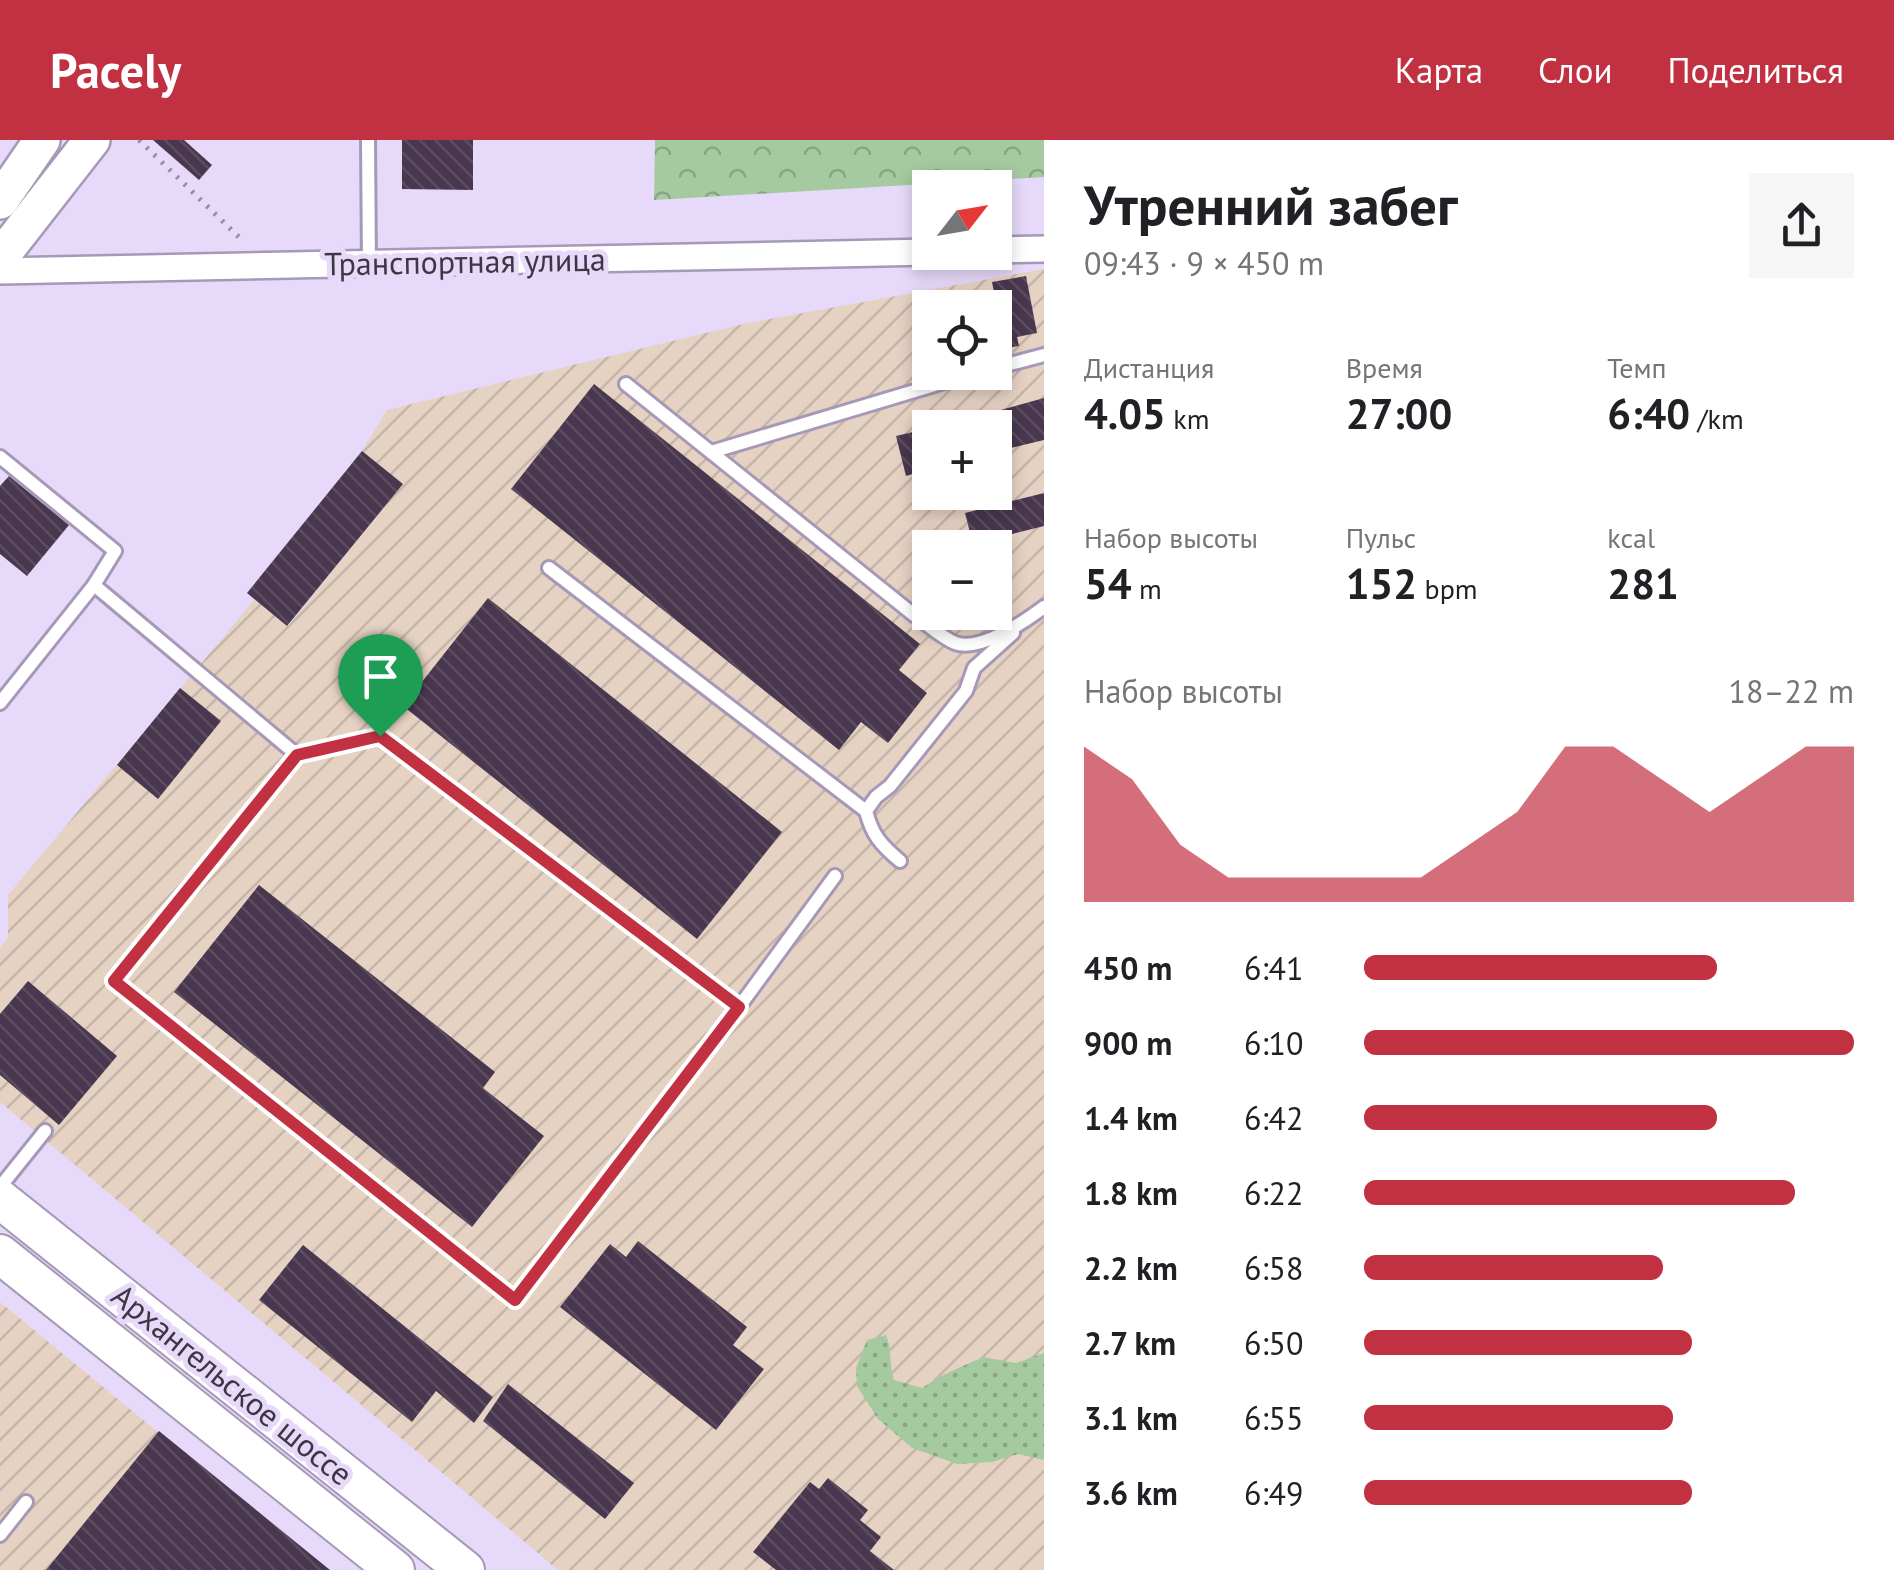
<!DOCTYPE html>
<html lang="ru">
<head>
<meta charset="utf-8">
<style>
	body { margin:0; font-family:"PT Sans",sans-serif; background:#f6f6f6; color:#202124; height:100vh; display:flex; flex-direction:column; font-size:38px; white-space:nowrap }
	* { box-sizing:border-box; margin:0 }
	p { font-size:32px; color:#757577 }
	.icon { flex:none; width:55px; height:55px; fill:none; stroke:currentColor; stroke-width:2; stroke-linecap:round; stroke-linejoin:round }
	.map { position:relative; flex:1; overflow:hidden }
	.drawer { display:flex; flex-direction:column; background:#fff; width:850px }
	.drawer>* { flex:none }
	.needle { width:65px; rotate:59deg }
	.buttons { position:absolute; left:912px; top:30px; display:grid; gap:20px }
	.buttons a { display:grid; place-items:center; width:100px; height:100px; border-radius:0px; background:#fff; box-shadow:0 5px 15px #0003; font-size:50px }
	.pin { position:absolute; display:grid; place-items:center; width:85px; height:85px; color:#fff; margin:-102px -42px; border-radius:50% 50% 50% 0; rotate:-45deg; box-shadow:0 0 10px #0007 }
	.pin .icon { rotate:45deg }
	.round { display:grid; place-items:center; flex:none; width:105px; height:105px; border-radius:0px; background:#f6f6f6 }
	.summary { display:flex; align-items:center; justify-content:space-between; height:170px; padding:0 40px }
	h1 { font-size:55px; font-weight:700; line-height:75px }
	.stats { display:grid; grid-template-columns:repeat(3,1fr); gap:15px; height:170px; padding:10px 40px }
	.stats div { display:grid; align-content:center }
	.stats b { font-size:42px; font-weight:700 }
	.stats small { font-size:28px; font-weight:400 }
	.stats p { font-size:28px }
	.chart { height:280px; padding:20px 40px }
	.chart p { display:flex; justify-content:space-between }
	.chart svg { width:100%; height:180px; margin-top:10px; fill:#c23142; opacity:.7 }
	ul { padding:0 40px; list-style:none; font-size:32px }
	li { display:grid; grid-template-columns:160px 120px 1fr; align-items:center; height:75px }
	li i { height:25px; border-radius:12px; background:#c23142 }
	header { display:flex; align-items:center; gap:60px; box-sizing:border-box; height:140px; padding:0 50px; background:#c23142; color:#fff }
	header strong { font-size:48px }
	nav { display:flex; gap:55px; margin-inline-start:auto; font-size:35px }
	main { display:flex; flex:1; min-height:0 }
	.map>svg:first-child { display:block }
</style>
</head>
<body>
<header>
<strong>Pacely</strong>
<nav><a>Карта</a><a>Слои</a><a>Поделиться</a></nav>
</header>
<main>
<div class="map">
<svg width="1044" height="1430" viewBox="0 0 1044 1430">
	<defs>
		<pattern id="industrial-furrows" width="10" height="10" patternUnits="userSpaceOnUse" patternTransform="scale(2.5)"><rect width="10" height="10" fill="#e6d2c3"/><path d="M-1 1l2-2M0 10L10 0M9 11l2-2" fill="none" stroke="#c6b5a9"/></pattern>
		<pattern id="grass-dots" width="8" height="8" patternUnits="userSpaceOnUse" patternTransform="scale(2.5)"><rect width="8" height="8" fill="#a6caa0"/><path d="M2 2h.1M6 6h.1" fill="none" stroke="#88a584" stroke-width="1.8" stroke-linecap="round"/></pattern>
		<pattern id="forest-crowns" width="20" height="18" patternUnits="userSpaceOnUse" patternTransform="scale(2.5)"><rect width="20" height="18" fill="#a6caa0"/><path d="M2 6a3 3 0 1 1 6 0M12 15a3 3 0 1 1 6 0" fill="none" stroke="#88a584"/></pattern>
		<pattern id="building-back-hatch" width="6" height="6" patternUnits="userSpaceOnUse" patternTransform="scale(2.5)"><rect width="6" height="6" fill="#48374e"/><path d="M-1 5l2 2M0 0l6 6M5-1l2 2" fill="none" stroke="#5b4c60"/></pattern>
	</defs>
	<rect width="100%" height="100%" fill="#e7d9f9"/>
	<g fill="url(#industrial-furrows)" fill-rule="evenodd">
		<path d="M1044,129V1430H558L0,962V808L8,798V755L255,459L288,486L402,345L362,311L387,270L743,184ZM930,168H995V232H930ZM930,288H995V352H930ZM930,408H995V472H930Z"/>
		<path d="M0,1162L325,1430H0Z"/>
	</g>
	<path fill="url(#grass-dots)" d="M886,1195C892,1209 889,1225 894,1240L922,1248L941,1236L983,1217L1016,1223L1044,1213V1320L1018,1314L992,1322L957,1324L912,1308L878,1279L857,1246L856,1228L867,1200Z"/>
	<path fill="url(#forest-crowns)" d="M655,0H1044V37L654,60Z"/>
	<g fill="url(#building-back-hatch)">
		<path d="M153,0H184L212,25L199,40Z"/>
		<path d="M402,0H473V50L402,49Z"/>
		<path d="M1026,136L1037,193L1017,197L1019,206L1005,208L992,142Z"/>
		<path d="M594,244L920,504L899,530L927,553L888,603L861,582L839,610L511,349Z"/>
		<path d="M1044,258V300L995,312V288H935Z"/>
		<path d="M930,288V329L906,336L896,296Z"/>
		<path d="M362,311L403,344L287,486L247,453Z"/>
		<path d="M9,336L69,385L27,436L0,414V346Z"/>
		<path d="M1044,353V386L973,404L965,373Z"/>
		<path d="M488,458L782,692L697,799L403,566Z"/>
		<path d="M180,548L221,581L158,659L117,625Z"/>
		<path d="M259,745L495,932L483,948L544,996L472,1087L174,852Z"/>
		<path d="M28,841L117,916L59,985L0,935V874Z"/>
		<path d="M638,1101L747,1187L733,1205L764,1229L716,1290L560,1167L610,1104L626,1117Z"/>
		<path d="M303,1105L493,1257L474,1283L436,1251L412,1282L259,1160Z"/>
		<path d="M508,1244L634,1343L605,1379L483,1281Z"/>
		<path d="M159,1291L330,1430H46Z"/>
		<path d="M828,1338L868,1370L860,1380L881,1397L870,1411L894,1430H776L753,1412L810,1342L819,1349Z"/>
	</g>
	<g fill="none" stroke-linecap="round" stroke-linejoin="round">
		<defs>
			<g id="lane">
				<path d="M368,0L369,124"/>
				<path d="M995,228L1044,215"/>
				<path d="M626,244L914,475C926,483 941,497 955,503C980,512 1024,482 1044,467"/>
				<path d="M711,312L978,232"/>
				<path d="M0,317L115,411L94,445L0,563"/>
				<path d="M549,428L866,671"/>
				<path d="M94,445L297,615"/>
				<path d="M900,721C881,705 872,695 866,671L876,657L890,646L966,551L974,528L1013,493"/>
				<path d="M739,867L515,1160L114,841L297,615L380,595L739,867L835,736"/>
				<path d="M0,1047L45,991"/>
				<path d="M0,1395L26,1362"/>
			</g>
			<g id="street">
				<path d="M995,110L1044,109"/>
				<path d="M0,131L930,112"/>
			</g>
			<g id="secondary">
				<path d="M0,61L42,0"/>
				<path d="M0,118L92,0"/>
			</g>
			<g id="primary">
				<path d="M0,1059L465,1430"/>
				<path d="M0,1114L395,1430"/>
			</g>
		</defs>
		<use href="#lane" stroke="#a699b7" stroke-width="18"/>
		<use href="#street" stroke="#a699b7" stroke-width="30"/>
		<use href="#secondary" stroke="#a699b7" stroke-width="40"/>
		<use href="#primary" stroke="#a699b7" stroke-width="42"/>
		<g stroke="#968ca3" stroke-width="5" stroke-dasharray="2.5 8" stroke-linecap="butt">
			<path d="M139,0L244,102"/>
			<path d="M952,121L976,120"/>
		</g>
		<use href="#lane" stroke="#fff" stroke-width="12"/>
		<use href="#street" stroke="#fff" stroke-width="25"/>
		<use href="#secondary" stroke="#fff" stroke-width="35"/>
		<use href="#primary" stroke="#fff" stroke-width="38"/>
	</g>
	<g fill="none" stroke-linecap="round" stroke-linejoin="round">
		<defs>
			<path id="route" d="M380,596L739,867L515,1160L114,841L297,615Z"/>
		</defs>
		<use href="#route" stroke="#fff" stroke-width="20"/>
		<use href="#route" stroke="#c23142" stroke-width="12"/>
	</g>
	<g text-anchor="middle" stroke-width="10" stroke-linejoin="round" paint-order="stroke">
		<g font-size="32" fill="#3c3743" stroke="#e7d9f9">
			<text transform="translate(465 122) rotate(-1)" y="11">Транспортная улица</text>
			<text transform="translate(232 1245) rotate(39)" y="11">Архангельское шоссе</text>
		</g>
	</g>
</svg>
<div class="buttons">
<a><svg class="needle" viewBox="-14 -14 28 28"><path d="M0-13l5 13h-10z" fill="#e53935"/><path d="M0 13l5-13h-10z" fill="#757577"/></svg></a>
<a><svg class="icon" aria-label="locate" viewBox="0 0 24 24"><circle cx="12" cy="12" r="6"/><path d="M12 2v4M12 18v4M2 12h4M18 12h4"/></svg></a>
<a>+</a>
<a>−</a>
</div>
<div class="pin" style="left:380px;top:596px;background:#1e9e55"><svg class="icon" aria-label="arrive" viewBox="0 0 24 24"><path d="M6 21V4h12l-3 4 3 4H6"/></svg></div>
</div>
<section class="drawer">
<div class="summary"><div><h1>Утренний забег</h1><p>09:43 · 9 × 450 m</p></div><a class="round"><svg class="icon" aria-label="share" viewBox="0 0 24 24"><path d="M12 15V3M7 8l5-5 5 5M5 13v7h14v-7"/></svg></a></div>
<div class="stats">
<div><p>Дистанция</p><b>4.05<small> km</small></b></div>
<div><p>Время</p><b>27:00</b></div>
<div><p>Темп</p><b>6:40<small> /km</small></b></div>
</div>
<div class="stats">
<div><p>Набор высоты</p><b>54<small> m</small></b></div>
<div><p>Пульс</p><b>152<small> bpm</small></b></div>
<div><p>kcal</p><b>281</b></div>
</div>
<div class="chart"><p><span>Набор высоты</span>18–22 m</p>
<svg viewBox="0 0 160 44" preserveAspectRatio="none"><path d="M0 44V6L10 14L20 30L30 38L40 38L50 38L60 38L70 38L80 30L90 22L100 6L110 6L120 14L130 22L140 14L150 6L160 6V44z"/></svg>
</div>
<ul>
<li><b>450 m</b>6:41<i style="width:72%"></i></li>
<li><b>900 m</b>6:10<i style="width:100%"></i></li>
<li><b>1.4 km</b>6:42<i style="width:72%"></i></li>
<li><b>1.8 km</b>6:22<i style="width:88%"></i></li>
<li><b>2.2 km</b>6:58<i style="width:61%"></i></li>
<li><b>2.7 km</b>6:50<i style="width:67%"></i></li>
<li><b>3.1 km</b>6:55<i style="width:63%"></i></li>
<li><b>3.6 km</b>6:49<i style="width:67%"></i></li>
</ul>
</section>
</main>
</body>
</html>
